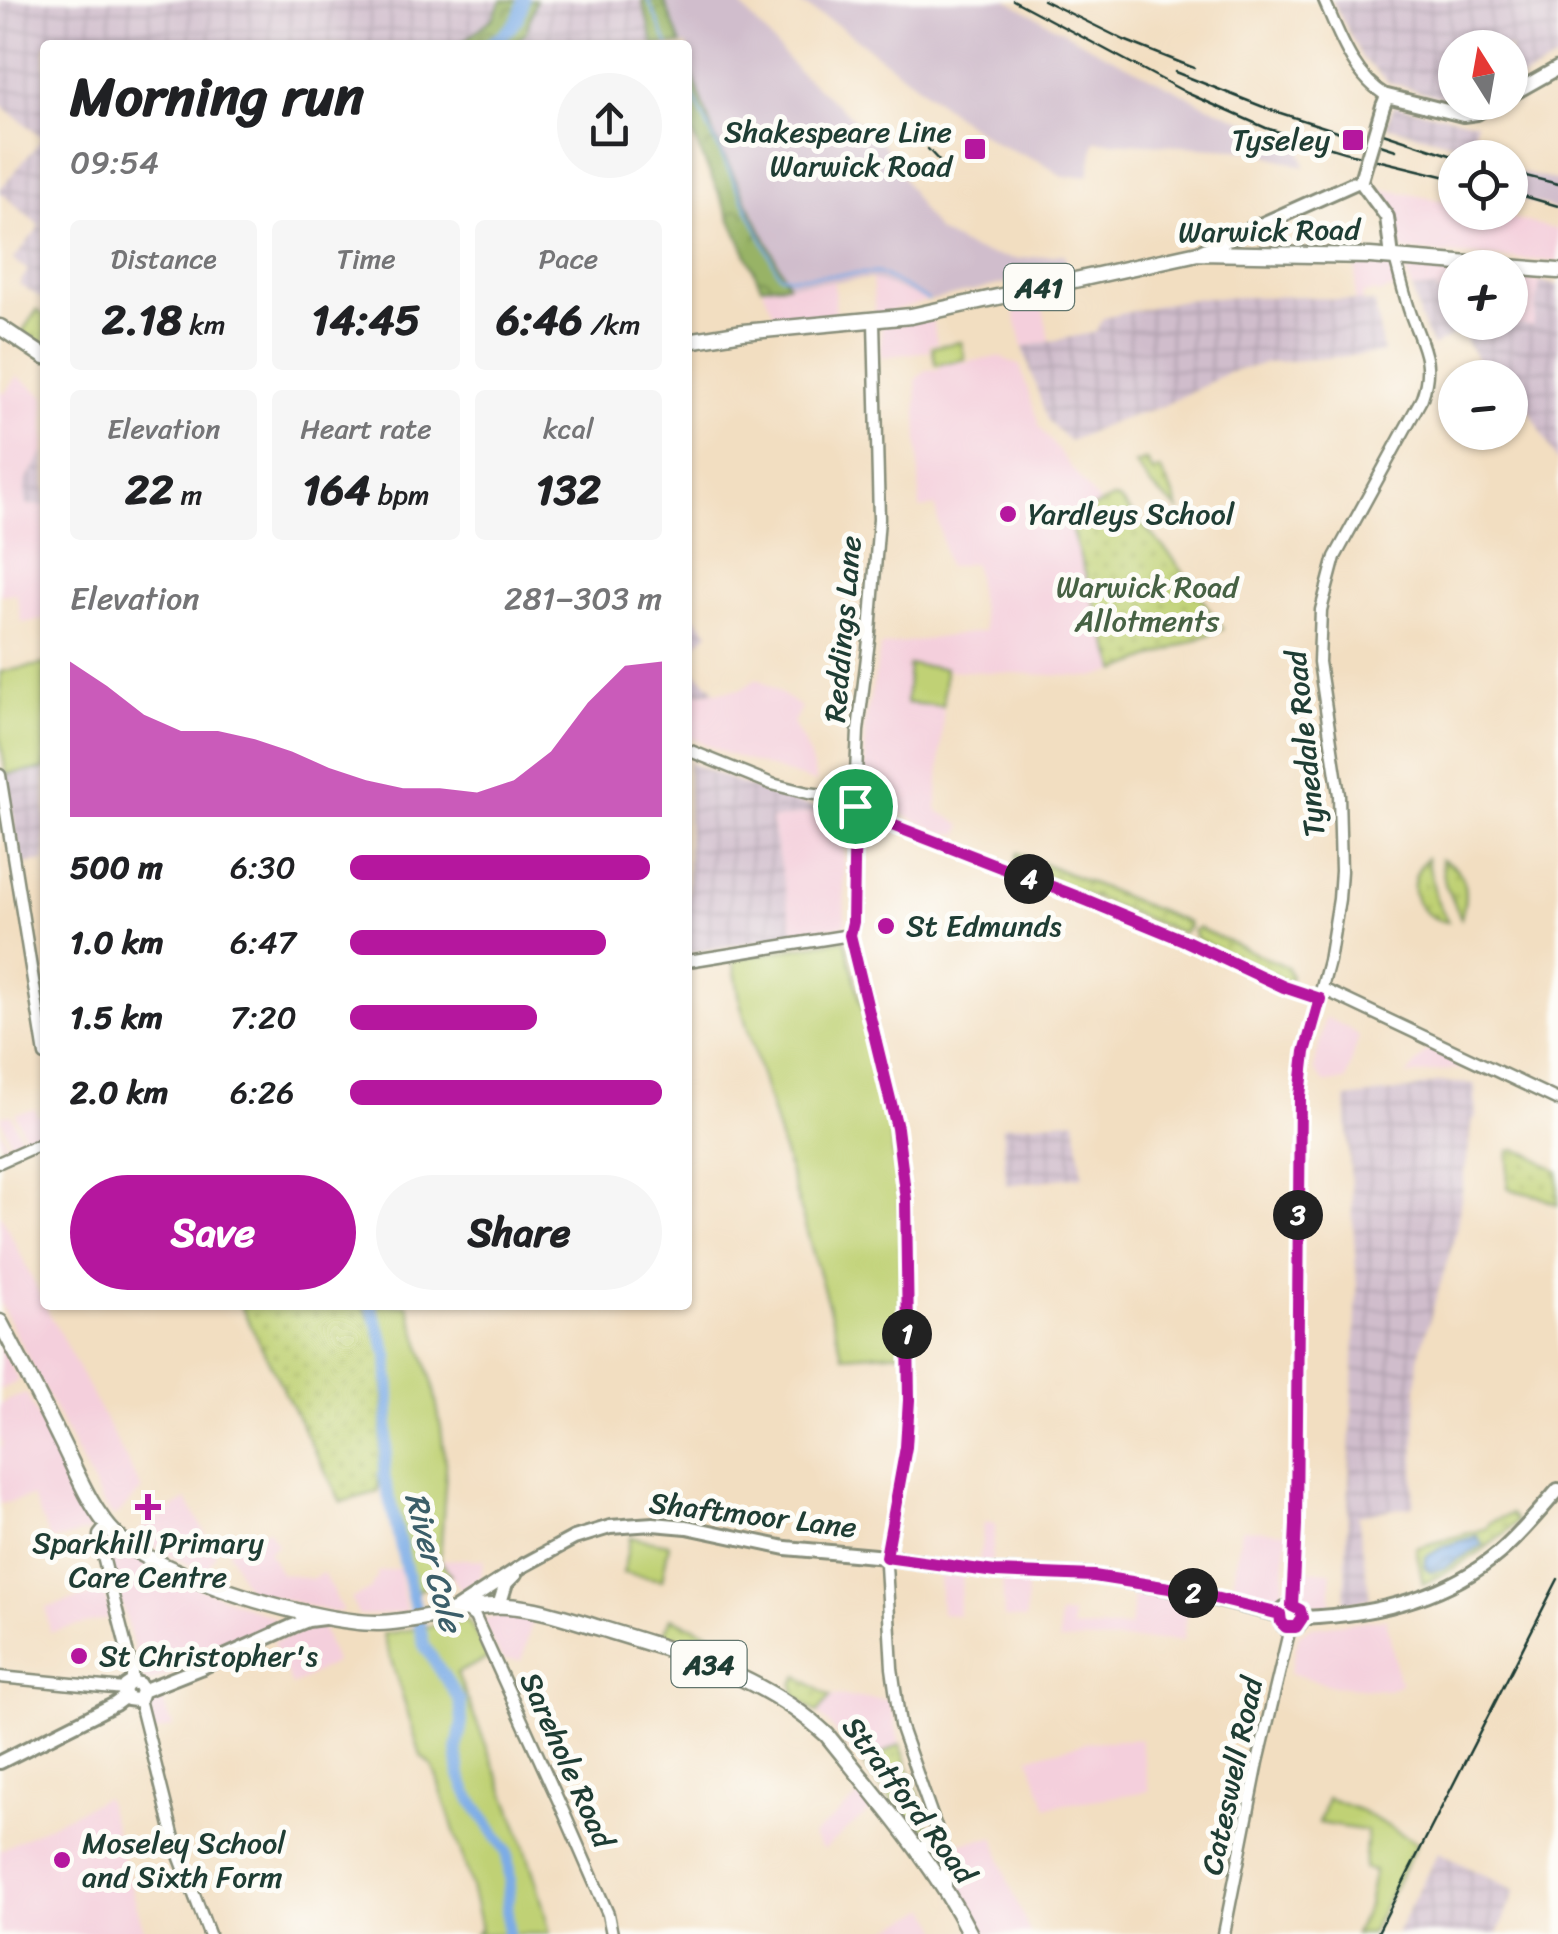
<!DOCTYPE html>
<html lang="en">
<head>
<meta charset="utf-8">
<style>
	body { margin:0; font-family:Sriracha,sans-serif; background:#f6f6f6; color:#202124; height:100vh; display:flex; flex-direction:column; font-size:38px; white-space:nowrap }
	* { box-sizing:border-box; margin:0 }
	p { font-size:32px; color:#757577 }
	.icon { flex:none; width:55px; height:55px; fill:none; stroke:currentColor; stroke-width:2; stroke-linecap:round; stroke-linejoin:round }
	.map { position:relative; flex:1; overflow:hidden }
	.panel { position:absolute; left:40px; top:40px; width:652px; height:1270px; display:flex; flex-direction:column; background:#fff; border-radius:10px; box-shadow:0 2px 8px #0004 }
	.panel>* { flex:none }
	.needle { width:65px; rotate:349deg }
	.tools { position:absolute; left:1438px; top:30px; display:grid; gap:20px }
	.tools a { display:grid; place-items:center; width:90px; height:90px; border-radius:50%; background:#fff; box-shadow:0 2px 8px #0004; font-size:50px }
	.pin { position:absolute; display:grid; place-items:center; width:85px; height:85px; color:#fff; margin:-42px; border:5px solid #fff; border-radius:50%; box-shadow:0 2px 10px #0007 }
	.km { position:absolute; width:50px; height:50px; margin:-25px; border-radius:50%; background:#222; color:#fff; font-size:28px; line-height:50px; text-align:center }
	.round { display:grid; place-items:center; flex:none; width:105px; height:105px; border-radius:52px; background:#f6f6f6 }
	.headline { display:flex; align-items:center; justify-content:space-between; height:170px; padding:0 30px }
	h1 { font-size:55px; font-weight:700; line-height:75px }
	.stats { display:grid; grid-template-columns:repeat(3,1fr); gap:15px; height:170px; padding:10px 30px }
	.stats div { display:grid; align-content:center; border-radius:10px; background:#f6f6f6; text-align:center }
	.stats b { font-size:42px; font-weight:700 }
	.stats small { font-size:28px; font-weight:400 }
	.stats p { font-size:28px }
	.chart { height:280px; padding:20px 30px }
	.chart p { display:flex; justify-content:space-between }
	.chart svg { width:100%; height:180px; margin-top:10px; fill:#b5179e; opacity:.7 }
	.cta { display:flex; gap:20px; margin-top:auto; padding:20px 30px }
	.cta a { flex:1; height:115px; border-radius:60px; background:#b5179e; color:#fff; font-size:40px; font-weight:700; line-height:115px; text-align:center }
	.cta a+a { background:#f6f6f6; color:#202124 }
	ul { padding:0 30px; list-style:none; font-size:32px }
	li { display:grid; grid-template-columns:160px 120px 1fr; align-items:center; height:75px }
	li i { height:25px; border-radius:12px; background:#b5179e }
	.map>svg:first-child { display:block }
</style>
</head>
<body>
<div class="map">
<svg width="1558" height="1934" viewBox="0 0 1558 1934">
	<defs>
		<pattern id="industrial-grid" width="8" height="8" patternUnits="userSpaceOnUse" patternTransform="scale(2.5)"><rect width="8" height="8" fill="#d0bdcc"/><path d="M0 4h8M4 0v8" fill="none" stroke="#b2a3b0"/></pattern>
		<pattern id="grass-dots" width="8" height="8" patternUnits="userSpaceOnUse" patternTransform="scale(2.5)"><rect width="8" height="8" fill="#c0d174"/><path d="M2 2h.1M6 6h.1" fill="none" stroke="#a5b465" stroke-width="1.8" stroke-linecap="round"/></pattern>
		<pattern id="forest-crowns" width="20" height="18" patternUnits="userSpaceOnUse" patternTransform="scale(2.5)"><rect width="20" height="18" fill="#98b366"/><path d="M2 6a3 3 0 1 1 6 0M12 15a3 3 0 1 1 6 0" fill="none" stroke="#7b9355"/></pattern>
		<pattern id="water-waves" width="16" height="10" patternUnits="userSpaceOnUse" patternTransform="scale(2.5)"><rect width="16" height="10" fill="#7bace6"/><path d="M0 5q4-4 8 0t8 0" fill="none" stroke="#648dbb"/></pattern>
	</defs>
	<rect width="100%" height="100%" fill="#fdfcf7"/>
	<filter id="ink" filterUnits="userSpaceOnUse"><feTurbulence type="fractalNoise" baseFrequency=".01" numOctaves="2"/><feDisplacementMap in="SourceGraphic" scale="20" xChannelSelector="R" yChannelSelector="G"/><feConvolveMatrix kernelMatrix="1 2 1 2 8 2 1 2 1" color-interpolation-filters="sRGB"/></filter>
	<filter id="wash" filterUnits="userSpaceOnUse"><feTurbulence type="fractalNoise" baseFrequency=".0048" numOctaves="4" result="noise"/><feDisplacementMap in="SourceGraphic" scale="40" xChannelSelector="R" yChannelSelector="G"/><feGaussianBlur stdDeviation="2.25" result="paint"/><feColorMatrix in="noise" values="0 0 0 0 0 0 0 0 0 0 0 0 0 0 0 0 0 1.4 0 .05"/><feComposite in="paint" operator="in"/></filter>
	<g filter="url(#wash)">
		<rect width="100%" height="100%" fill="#f2dec1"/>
		<g fill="#f4cfdc">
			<path d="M1372,187L1455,203V212L1493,213L1558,230V262L1405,251L1402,248L1391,212Z"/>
			<path d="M1356,263L1386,265L1391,268L1397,288L1377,294L1375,292L1363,294L1362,301H1355Z"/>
			<path d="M1408,267L1455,271V316L1435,288L1412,290L1406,270Z"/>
			<path d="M1510,277L1540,282L1534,326L1505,323L1510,322Z"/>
			<path d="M872,279L928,301L875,315Z"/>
			<path d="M834,282L836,318L778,321L761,286Z"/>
			<path d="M1040,295L1050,341L1023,347L1011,300Z"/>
			<path d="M932,318L937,343L929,345L930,351L881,357V326Z"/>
			<path d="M1001,357L1020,366L1040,428L1100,504L1068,520L1117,671L1093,677L946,670L937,810L962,825L960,834L943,833L871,799L866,787L864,727L881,646L984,631L974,563L947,567L935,506L920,509L916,379L926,370L940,369V365Z"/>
			<path d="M17,376L45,396V450L25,482V505L45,506V619L22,623L16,593L0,595V391L5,393Z"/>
			<path d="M757,678L801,707L793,723L808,751L817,783L727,754L688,736V695L742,689Z"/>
			<path d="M843,807L845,925L794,935L771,820Z"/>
			<path d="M1325,1017L1346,1027L1359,1036L1346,1081L1324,1083L1314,1070Z"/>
			<path d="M1430,1047L1471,1063V1067L1406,1076Z"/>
			<path d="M35,1109L37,1116L45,1114V1133L0,1153V1147L2,1151L5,1150L0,1138V1129L9,1148L12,1146L0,1116L11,1114L23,1142L26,1140L15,1113Z"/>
			<path d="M0,1212L45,1305L142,1490L114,1517L103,1504L0,1303Z"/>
			<path d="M0,1344L19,1381L0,1390Z"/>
			<path d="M26,1393L72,1484L85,1514L90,1531L51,1541L32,1497L0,1504V1447L3,1445L0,1437V1404Z"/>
			<path d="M187,1500L216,1553L206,1572L174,1558L136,1535L150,1521Z"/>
			<path d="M984,1522L996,1524L991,1564H979Z"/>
			<path d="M268,1529L277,1545L268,1551L280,1573L311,1579L323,1573L342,1609L341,1612H331L247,1590L228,1550Z"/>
			<path d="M1241,1529L1287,1532L1283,1593L1281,1597L1276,1600L1232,1592Z"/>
			<path d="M107,1540H114L199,1588L274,1617L277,1624L264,1635L151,1682L146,1681L141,1675L122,1605L112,1578L103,1544Z"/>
			<path d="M467,1559L484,1560L481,1576L462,1591L440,1560Z"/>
			<path d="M399,1568L406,1611L380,1615H358L351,1599L371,1589L373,1582L377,1579V1572Z"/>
			<path d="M1306,1570L1331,1572V1605H1314L1308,1603L1304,1596Z"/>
			<path d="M939,1571L963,1574L958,1615L941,1614Z"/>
			<path d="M1002,1577L1027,1578L1026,1619L1004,1618Z"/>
			<path d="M1134,1590L1188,1602L1183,1640L1059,1641V1616L1072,1615V1629L1130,1627Z"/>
			<path d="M104,1591L111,1618L50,1632L46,1608Z"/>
			<path d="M507,1615L533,1617L522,1660H502L481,1619Z"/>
			<path d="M1386,1618L1398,1676L1402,1683L1388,1690L1333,1686L1290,1673L1299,1634L1312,1627Z"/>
			<path d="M321,1625L335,1662L292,1686L272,1642Z"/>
			<path d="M159,1692L173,1727L154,1733L145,1699Z"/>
			<path d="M832,1696L890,1700L900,1744L864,1765L828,1723L817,1713Z"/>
			<path d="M1140,1739L1149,1791L1047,1807L1029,1757L1089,1742Z"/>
			<path d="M864,1792L876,1806L823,1850L812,1836Z"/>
			<path d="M105,1797L145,1934H0V1850Z"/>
			<path d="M994,1837L1008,1881L1030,1934H979L952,1885L947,1849L960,1843Z"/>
			<path d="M929,1908L942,1934H879Z"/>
		</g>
		<g fill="url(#industrial-grid)">
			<path d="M0,0H501L493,18L459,45H45L44,300L19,284L28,270L13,260L40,226L0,192V189L43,138L0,104Z"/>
			<path d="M536,0H640L653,45H514L526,31Z"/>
			<path d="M1332,0H1558V59L1510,85V48H1455V101L1388,82L1362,58Z"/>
			<path d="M1394,105L1476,122L1472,148L1386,126Z"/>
			<path d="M1540,282L1558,285V463L1522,396L1510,403V378L1487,377L1460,331L1432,347L1420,319L1412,290L1435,288L1438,294L1445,292L1455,316V322H1504L1533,326Z"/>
			<path d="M1302,296L1375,303L1383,353L1267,363L1227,373L1163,406L1117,421L1069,441L1047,420L1023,347L1096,332L1103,318L1172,302L1200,298Z"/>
			<path d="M45,450V506L25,505V482Z"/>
			<path d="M688,610L709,632L688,652Z"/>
			<path d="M688,665L711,686L715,691L688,695Z"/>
			<path d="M688,762L769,795L824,810L771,820L794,935L688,953Z"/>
			<path d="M45,769V861L21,864L6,774Z"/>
			<path d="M1439,1082L1475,1084L1476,1118L1473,1119L1456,1232L1418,1359L1413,1506L1358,1515L1370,1599L1344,1603L1357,1289L1346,1098L1409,1090Z"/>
			<path d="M1075,1119L1083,1176L1006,1185L1002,1126Z"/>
			<path d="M1438,1852L1515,1891L1498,1934H1396Z"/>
		</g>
		<g fill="#d0bdcc">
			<path d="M640,0H736L798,71L883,144L923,212L938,232L973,250L997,256L1017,259L1064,254L1068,269L928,301L872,279L761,286L688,125V45H653Z"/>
			<path d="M793,0H1007L1093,48L1208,106L1298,142L1305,167L1250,150L1095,141L1089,175L1063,177L1042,162L999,145L965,122L838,25Z"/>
			<path d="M1517,172L1558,181V210L1510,196Z"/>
		</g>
		<g fill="url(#grass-dots)" stroke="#708754" stroke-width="2.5">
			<path d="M37,310L45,316V348L22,332Z"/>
			<path d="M1147,460L1152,472L1160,469L1175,498L1179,510L1151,486L1135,464Z"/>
			<path d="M1113,498L1119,499L1173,558L1223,629L1117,671L1068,520Z"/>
			<path d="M1018,853L1178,919L1188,923L1189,927L1182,933L1014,866Z"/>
			<path d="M1427,858L1436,898L1448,922C1414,917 1402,883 1427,858Z"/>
			<path d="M1441,859C1468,869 1468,894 1461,918L1445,884Z"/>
			<path d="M1198,928L1287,967L1291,977L1288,983L1196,939L1193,931Z"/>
			<path d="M1516,1150L1531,1155L1558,1172V1205L1538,1196L1513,1190L1507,1187L1509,1151Z"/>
			<path d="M240,1305H362L375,1327L384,1357V1400L378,1492L341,1502Z"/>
			<path d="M1511,1514L1517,1522C1485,1551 1461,1565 1423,1584L1416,1548L1487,1528L1490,1522Z"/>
			<path d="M671,1618L735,1643L727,1663L661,1640Z"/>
			<path d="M798,1676L830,1697L817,1713L795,1696L793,1684Z"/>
			<path d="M900,1744L926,1813L928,1826L915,1831L864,1765Z"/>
		</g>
		<g fill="url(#forest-crowns)" stroke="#5c784d" stroke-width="2.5">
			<path d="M501,0H536L526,31L514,45H459L493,18Z"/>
			<path d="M642,0H664L681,45H654Z"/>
			<path d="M688,62L714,136L788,284L761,286L688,125Z"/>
		</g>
		<g fill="#c0d174" stroke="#708754" stroke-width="2.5">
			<path d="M961,342L965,359L936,365L932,347Z"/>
			<path d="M45,664V769L6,774L0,738V672Z"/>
			<path d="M909,665L945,668L943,706L906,703Z"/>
			<path d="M845,939L888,1114L900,1202L902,1352L843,1356L741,1006L733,959Z"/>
			<path d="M371,1305H408L433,1384L441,1428L446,1471L440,1560L451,1575L411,1594L384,1476L390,1398L388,1355L379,1323Z"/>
			<path d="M630,1537L669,1544L662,1580L623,1573Z"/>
			<path d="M468,1620L489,1658L457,1673C490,1758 530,1844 550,1934H475L480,1930V1924L467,1871L436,1775L432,1766L421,1756L383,1634Z"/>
			<path d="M1327,1798L1359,1810L1417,1843L1370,1934H1355L1368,1906L1374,1871L1364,1869L1367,1831L1319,1823Z"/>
		</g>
		<path fill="url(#water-waves)" stroke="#4d748d" stroke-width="2.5" d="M1477,1536L1482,1545L1443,1568L1430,1572L1426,1568V1557L1445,1546Z"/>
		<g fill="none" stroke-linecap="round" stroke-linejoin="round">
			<g stroke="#7bace6" stroke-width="2.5">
				<path d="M648,0L668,45"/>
				<path d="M688,85L779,275L791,277L878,273L928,300"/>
			</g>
			<g stroke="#7bace6" stroke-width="12">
				<path d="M488,45C506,34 521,22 523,0"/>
				<path d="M371,1305L388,1355L390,1398L384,1476L424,1645L460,1701L462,1722L457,1750L460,1776L468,1794L507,1852L510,1879L507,1907L508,1934"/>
			</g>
		</g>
	</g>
	<g filter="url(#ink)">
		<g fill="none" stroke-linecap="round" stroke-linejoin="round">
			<defs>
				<g id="minor">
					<path d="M1324,0C1339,34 1353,76 1387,96"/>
					<path d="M874,322L879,519L870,632L858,731L853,836V922L850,935L897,1128L906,1200L909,1400L906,1447L886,1565L892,1668L900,1725L942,1844L946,1870V1890"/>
					<path d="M688,750L772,784L808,793L855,799"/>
					<path d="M0,775L45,1055"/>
					<path d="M855,807L892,825L1086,899L1185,941L1285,987L1320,999"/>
					<path d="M855,840L858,833L872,826L891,825"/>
					<path d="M688,961L850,935"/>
					<path d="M1323,989L1558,1100"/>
					<path d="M0,1162L45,1142"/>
					<path d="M107,1525L99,1535V1541L132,1670V1682"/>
					<path d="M1292,1606L1296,1525L1300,1096L1305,1052L1329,961L1339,899L1341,871L1339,795L1319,662L1321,610L1335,557L1422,398C1434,363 1423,348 1411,315C1405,298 1401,280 1396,262L1392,257"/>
					<path d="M467,1611L475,1617L564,1813L608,1914L612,1934"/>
					<path d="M0,1677L124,1689"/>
					<path d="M139,1699L177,1850L209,1934"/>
					<path d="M919,1850L933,1839L936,1826"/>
					<path d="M1224,1934L1258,1762L1290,1628"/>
				</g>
				<g id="major">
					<path d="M1510,95L1558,68"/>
					<path d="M1383,106L1387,96L1463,115L1477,113L1496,102"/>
					<path d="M1200,252L1361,180L1364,186L1387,217L1392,257"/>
					<circle cx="1291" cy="1617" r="11"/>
					<path d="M499,1606L506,1583L515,1574"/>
					<path d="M453,1611L524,1565L574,1538L610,1527L653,1524L687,1527L786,1548L886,1557L995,1572L1094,1576L1182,1591L1280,1615"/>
					<path d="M1302,1618C1372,1615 1445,1599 1499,1553C1521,1534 1539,1512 1558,1490"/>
					<path d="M142,1691L139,1684L132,1682L126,1686L124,1692L128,1699L136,1700L140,1697L142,1691L200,1668L293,1626L308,1620L324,1618"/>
					<path d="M0,1762L115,1704L126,1696"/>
				</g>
				<g id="highway">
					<path d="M0,327L45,357"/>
					<path d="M688,341L743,332L911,316L1198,253L1370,256L1558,271"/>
					<path d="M0,1322C20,1360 40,1398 59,1437C76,1470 90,1509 116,1535C160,1578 318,1624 379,1623C422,1622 465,1604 507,1606C540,1608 572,1620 603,1629C682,1653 766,1677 827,1735C878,1799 933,1861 970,1934"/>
				</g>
			</defs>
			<use href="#minor" stroke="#888e7a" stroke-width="15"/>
			<use href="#major" stroke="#888e7a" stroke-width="18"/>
			<use href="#highway" stroke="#888e7a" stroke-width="19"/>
			<use href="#minor" stroke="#fff" stroke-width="10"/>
			<use href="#major" stroke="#fff" stroke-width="12"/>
			<use href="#highway" stroke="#fff" stroke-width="14"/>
			<g stroke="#1f3d34" stroke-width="2.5">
				<path d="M1013,0L1187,93L1266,128L1344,152L1455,179"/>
				<path d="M1043,0L1124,40L1194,68"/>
				<path d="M1175,72L1271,110L1396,150"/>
				<path d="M1383,133L1459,158"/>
				<path d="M928,149L942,164"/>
				<path d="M1510,172L1558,184"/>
				<path d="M1510,192L1558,206"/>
				<path d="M1377,1934L1558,1579"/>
			</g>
			<defs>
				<path id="major-bridge" d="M1361,180L1383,106"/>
			</defs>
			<use href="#major-bridge" stroke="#888e7a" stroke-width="18" stroke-linecap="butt"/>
			<use href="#major-bridge" stroke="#fff" stroke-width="12"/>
		</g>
	</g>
	<g fill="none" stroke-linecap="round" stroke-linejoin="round" filter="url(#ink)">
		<defs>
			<path id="route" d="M855,806L892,825L1086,900L1186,941L1284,987L1320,999L1305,1052L1300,1096L1296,1525L1292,1606L1300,1610L1302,1618L1296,1627H1286L1281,1622L1280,1614L1182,1590L1094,1576L995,1572L886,1557L906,1447L909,1400L906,1200L897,1128L850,935L853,922Z"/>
		</defs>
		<use href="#route" stroke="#fff" stroke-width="20"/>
		<use href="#route" stroke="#b5179e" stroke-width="12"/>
	</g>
	<g fill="#b5179e" stroke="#fdfcf7" stroke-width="4">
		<rect x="1341" y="128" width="24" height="24" rx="5"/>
		<rect x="963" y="137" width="24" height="24" rx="5"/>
		<circle cx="1008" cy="514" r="10"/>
		<circle cx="886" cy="926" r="10"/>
		<path d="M143 1492h10v10h10v10h-10v10h-10v-10h-10v-10h10z"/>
		<circle cx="79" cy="1656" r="10"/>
		<circle cx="62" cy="1860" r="10"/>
	</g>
	<g text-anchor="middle" stroke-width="10" stroke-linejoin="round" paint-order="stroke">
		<g fill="#fdfcf7" stroke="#62766e" stroke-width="2.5">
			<rect x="1004" y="264" width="70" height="46" rx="8"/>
			<rect x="671.5" y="1641" width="75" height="46" rx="8"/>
		</g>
		<g font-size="28" font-weight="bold" fill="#1f3d34">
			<text x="1039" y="297">A41</text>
			<text x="709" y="1674">A34</text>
		</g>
		<g font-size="30" fill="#1f3d34" stroke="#fdfcf7" text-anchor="start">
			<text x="952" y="142" text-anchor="end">Shakespeare Line<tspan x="952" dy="34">Warwick Road</tspan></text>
			<text x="1330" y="150" text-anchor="end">Tyseley</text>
			<text x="1028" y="524">Yardleys School</text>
			<text x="906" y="936">St Edmunds</text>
			<text x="148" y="1553" text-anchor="middle">Sparkhill Primary<tspan x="148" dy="34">Care Centre</tspan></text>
			<text x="99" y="1666">St Christopher's</text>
			<text x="82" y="1853">Moseley School<tspan x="82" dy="34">and Sixth Form</tspan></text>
		</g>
		<g font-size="30" fill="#1f3d34" stroke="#fdfcf7">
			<text transform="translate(1269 231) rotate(-1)" y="10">Warwick Road</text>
			<text transform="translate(843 629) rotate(-85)" y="10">Reddings Lane</text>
			<text transform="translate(1305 744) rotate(-96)" y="10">Tynedale Road</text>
			<text transform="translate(753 1515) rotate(7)" y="10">Shaftmoor Lane</text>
			<text transform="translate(567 1760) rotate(66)" y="10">Sarehole Road</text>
			<text transform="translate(1232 1776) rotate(-78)" y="10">Cateswell Road</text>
			<text transform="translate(909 1800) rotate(53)" y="10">Stratford Road</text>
		</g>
		<g font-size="30" fill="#476244" stroke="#fdfcf7">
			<text x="1147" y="597">Warwick Road<tspan x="1147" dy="34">Allotments</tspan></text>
		</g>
		<g font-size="32" font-style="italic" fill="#3b5e69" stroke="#fdfcf7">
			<text transform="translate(434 1562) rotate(75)" y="11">River Cole</text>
		</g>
	</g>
</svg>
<div class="tools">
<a><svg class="needle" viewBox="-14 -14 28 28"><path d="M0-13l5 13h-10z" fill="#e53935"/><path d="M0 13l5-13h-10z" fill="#757577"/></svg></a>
<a><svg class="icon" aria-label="locate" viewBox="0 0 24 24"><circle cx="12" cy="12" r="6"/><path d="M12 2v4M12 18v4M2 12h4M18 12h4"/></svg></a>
<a>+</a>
<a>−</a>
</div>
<div class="pin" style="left:855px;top:806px;background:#1e9e55"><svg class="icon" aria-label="arrive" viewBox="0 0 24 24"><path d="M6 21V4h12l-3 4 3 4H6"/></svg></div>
<b class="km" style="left:907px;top:1334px">1</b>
<b class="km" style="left:1193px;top:1593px">2</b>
<b class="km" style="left:1298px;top:1215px">3</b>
<b class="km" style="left:1029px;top:879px">4</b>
<section class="panel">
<div class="headline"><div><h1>Morning run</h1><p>09:54</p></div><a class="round"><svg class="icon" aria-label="share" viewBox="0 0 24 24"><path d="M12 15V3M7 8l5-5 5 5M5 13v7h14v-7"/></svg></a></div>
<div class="stats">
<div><p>Distance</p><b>2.18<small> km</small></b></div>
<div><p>Time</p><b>14:45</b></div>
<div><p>Pace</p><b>6:46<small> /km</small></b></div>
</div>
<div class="stats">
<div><p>Elevation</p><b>22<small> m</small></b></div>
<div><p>Heart rate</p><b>164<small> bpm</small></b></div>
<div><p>kcal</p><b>132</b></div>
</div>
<div class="chart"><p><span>Elevation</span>281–303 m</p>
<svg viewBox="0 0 160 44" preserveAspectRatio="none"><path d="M0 44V6L10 12L20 19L30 23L40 23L50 25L60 28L70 32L80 35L90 37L100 37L110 38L120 35L130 28L140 16L150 7L160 6V44z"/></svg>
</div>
<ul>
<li><b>500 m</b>6:30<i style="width:96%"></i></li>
<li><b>1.0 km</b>6:47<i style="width:82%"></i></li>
<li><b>1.5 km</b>7:20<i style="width:60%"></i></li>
<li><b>2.0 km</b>6:26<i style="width:100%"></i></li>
</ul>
<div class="cta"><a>Save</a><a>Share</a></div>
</section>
</div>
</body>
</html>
